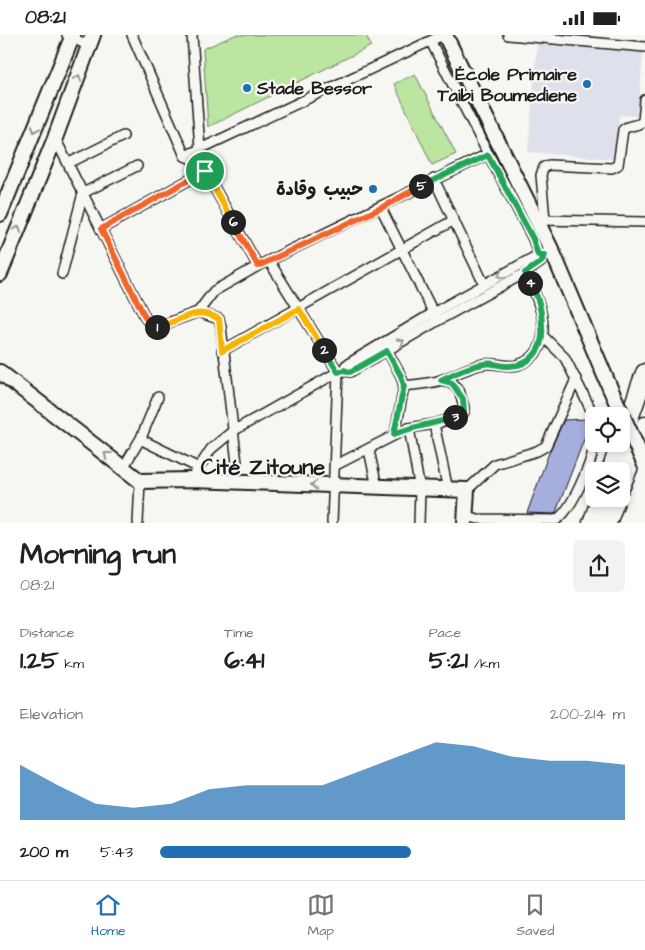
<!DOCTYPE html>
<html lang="en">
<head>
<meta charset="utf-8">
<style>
	body { margin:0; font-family:"Architects Daughter","Playpen Sans Arabic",sans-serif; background:#f2f2f2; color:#202124; height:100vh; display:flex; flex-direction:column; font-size:19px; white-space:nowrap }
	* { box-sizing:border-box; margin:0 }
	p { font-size:16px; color:#757577 }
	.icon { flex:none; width:28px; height:28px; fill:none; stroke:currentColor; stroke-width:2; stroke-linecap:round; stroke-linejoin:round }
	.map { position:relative; height:488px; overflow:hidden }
	.drawer { display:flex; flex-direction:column; background:#fff; flex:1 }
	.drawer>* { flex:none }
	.buttons { position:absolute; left:585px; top:372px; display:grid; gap:10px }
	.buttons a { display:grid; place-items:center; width:45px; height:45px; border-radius:8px; background:#fff; box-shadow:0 2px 8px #0003; font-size:25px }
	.pin { position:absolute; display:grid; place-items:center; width:42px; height:42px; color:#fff; margin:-21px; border:2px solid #fff; border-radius:50%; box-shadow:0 1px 5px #0007 }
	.km { position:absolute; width:25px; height:25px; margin:-12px; border-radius:50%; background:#222; color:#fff; font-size:14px; line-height:25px; text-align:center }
	.round { display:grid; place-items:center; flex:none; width:52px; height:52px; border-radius:8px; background:#f2f2f2 }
	.head { display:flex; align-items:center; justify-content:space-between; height:85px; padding:0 20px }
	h1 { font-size:28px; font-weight:800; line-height:38px }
	.stats { display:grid; grid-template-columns:repeat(3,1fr); gap:8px; height:85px; padding:5px 20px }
	.stats div { display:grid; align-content:center }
	.stats b { font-size:25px; font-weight:800 }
	.stats small { font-size:14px; font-weight:400 }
	.stats p { font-size:14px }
	.chart { height:140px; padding:10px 20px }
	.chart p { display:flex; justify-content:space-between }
	.chart svg { width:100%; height:90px; margin-top:5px; fill:#1f6fb2; opacity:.7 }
	ul { padding:0 20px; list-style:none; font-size:16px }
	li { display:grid; grid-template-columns:80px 60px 1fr; align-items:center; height:38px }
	li i { height:12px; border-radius:6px; background:#1f6fb2 }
	.status { display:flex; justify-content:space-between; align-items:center; height:35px; padding:0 25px; background:#fff; direction:ltr }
	.status svg { height:14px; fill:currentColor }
	.tabs { display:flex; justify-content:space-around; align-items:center; height:70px; border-top:1px solid #e0e0e0; background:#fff; font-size:14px; color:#757577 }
	.tabs a { display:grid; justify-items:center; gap:2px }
	.tabs .active { color:#1f6fb2 }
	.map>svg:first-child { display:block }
</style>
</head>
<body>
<div class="status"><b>08:21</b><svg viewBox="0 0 49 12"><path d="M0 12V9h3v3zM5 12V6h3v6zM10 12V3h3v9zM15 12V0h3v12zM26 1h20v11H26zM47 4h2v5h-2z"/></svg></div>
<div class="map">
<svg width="645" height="488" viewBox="0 0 645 488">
	<rect width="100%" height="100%" fill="#f6f6f2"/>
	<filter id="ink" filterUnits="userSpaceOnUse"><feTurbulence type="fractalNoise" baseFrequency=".02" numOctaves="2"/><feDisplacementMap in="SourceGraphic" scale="10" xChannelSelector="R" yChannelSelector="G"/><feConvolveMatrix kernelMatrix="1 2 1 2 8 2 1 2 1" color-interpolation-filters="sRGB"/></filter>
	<g filter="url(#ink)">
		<path fill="#dee0ec" d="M537,9L643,18L638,81L619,80L615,124L528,117Z"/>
		<g fill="#bce5a1" stroke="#6c805e">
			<path d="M235,0H366L371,11L208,92L203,14Z"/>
			<path d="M415,39L456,119L432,130L394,49Z"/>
		</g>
		<path fill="#a6aede" stroke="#1c1c1c" d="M587,384L590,389L556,477L554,479L527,478L550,415L564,385Z"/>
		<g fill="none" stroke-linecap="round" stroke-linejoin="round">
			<defs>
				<g id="street">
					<path d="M67,0L89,11"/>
					<path d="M132,0L185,121L201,129"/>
					<path d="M192,0L201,129L258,231"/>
					<path d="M508,0L645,12"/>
					<path d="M55,103L146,284L151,289L157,292L198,277L214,256L258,231L488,119L431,7"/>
					<path d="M488,119L533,204L540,224"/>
					<path d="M185,121L443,0"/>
					<path d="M69,128L123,101"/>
					<path d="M434,144L484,249"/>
					<path d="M381,173L436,283"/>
					<path d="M540,185L645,187"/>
					<path d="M545,185L541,140L544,132L549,130L612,133L618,130L623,95C628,89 638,92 643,86L645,65"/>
					<path d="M101,194L205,136"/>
					<path d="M269,226L338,337L332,488"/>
					<path d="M62,239L83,158L137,131"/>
					<path d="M198,277L219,284L221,292L237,428"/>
					<path d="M543,301L565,323L594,381"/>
					<path d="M387,315L401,341L404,351C416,349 430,349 441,345C455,340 470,331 484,329C496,327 507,333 518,330C560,316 540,265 525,238"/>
					<path d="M222,316L454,185"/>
					<path d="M344,335L346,330L433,278L538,220L548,219"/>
					<path d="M434,389L448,455"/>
					<path d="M409,393L420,455L419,488"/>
					<path d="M395,399L404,351"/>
					<path d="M144,406L199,433"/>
					<path d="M369,415L377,452"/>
					<path d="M336,430L409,393L434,389L461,381L464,377V372L459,355L452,348L441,345"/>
					<path d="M123,433L141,403L158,362"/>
					<path d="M191,445L211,414L233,396L338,337L344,335L350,337L437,286L525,238L541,227L545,219"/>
					<path d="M467,455L495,429L537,416L546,411L576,344"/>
					<path d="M466,481L478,484L556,485C572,476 591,428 595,409"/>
					<path d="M138,488L140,446"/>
				</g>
				<g id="secondary">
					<path d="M445,0L553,218L610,353"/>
					<path d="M0,179L73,0"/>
					<path d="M0,239L55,103L93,0"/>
					<path d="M0,337L140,446L191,445L467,455L465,488"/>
				</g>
				<g id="highway">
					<path d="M621,406L645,338"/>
					<path d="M611,436L620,409"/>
					<path d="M621,451L645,391"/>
					<path d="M592,488L601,464"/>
					<path d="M607,488L616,464"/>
				</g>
			</defs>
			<use href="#street" stroke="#1c1c1c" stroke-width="12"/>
			<use href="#secondary" stroke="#1c1c1c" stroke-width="18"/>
			<use href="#highway" stroke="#1c1c1c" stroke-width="21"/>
			<use href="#street" stroke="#f6f6f2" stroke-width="9"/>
			<use href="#secondary" stroke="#f6f6f2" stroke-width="14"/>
			<use href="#highway" stroke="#f6f6f2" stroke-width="18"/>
			<defs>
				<path id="secondary-bridge" d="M610,353L645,430"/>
			</defs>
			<use href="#secondary-bridge" stroke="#1c1c1c" stroke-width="18" stroke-linecap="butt"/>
			<use href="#secondary-bridge" stroke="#f6f6f2" stroke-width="14"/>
		</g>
		<defs><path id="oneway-chevron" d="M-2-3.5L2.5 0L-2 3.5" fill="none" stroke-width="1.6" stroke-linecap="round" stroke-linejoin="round" transform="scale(1.25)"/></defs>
		<g stroke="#949492">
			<use href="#oneway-chevron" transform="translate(78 43) rotate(-70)"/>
			<use href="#oneway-chevron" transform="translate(35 94) rotate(112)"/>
			<use href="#oneway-chevron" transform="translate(18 194) rotate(-68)"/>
			<use href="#oneway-chevron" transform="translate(501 240) rotate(152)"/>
			<use href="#oneway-chevron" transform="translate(401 307) rotate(-31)"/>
			<use href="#oneway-chevron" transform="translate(107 420) rotate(-142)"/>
			<use href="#oneway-chevron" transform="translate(314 450) rotate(-178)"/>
		</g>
	</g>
	<g fill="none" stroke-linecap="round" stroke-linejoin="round" filter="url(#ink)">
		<defs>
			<path id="split-1" d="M157,292L151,289L146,284L101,194L205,136"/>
			<path id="split-2" d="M157,292C182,287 193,270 219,284L222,316L299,274L324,315"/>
			<path id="split-3" d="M324,315L338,337L344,335L350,337L387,316L401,341L404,351L394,399C414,391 435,389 455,382"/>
			<path id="split-4" d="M455,382L461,381L464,377L463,364L452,348L441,345C453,339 470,331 484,329C492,327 499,331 507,331C531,332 544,314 542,292C542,276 539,262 530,248"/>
			<path id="split-5" d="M421,151L488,120L533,204L538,220H545L541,227L525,238L530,248"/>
			<path id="split-6" d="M233,187L258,231L381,173L421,151"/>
			<path id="split-7" d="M205,136L233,187"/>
		</defs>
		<use href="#split-1" stroke="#fff" stroke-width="10"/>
		<use href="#split-2" stroke="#fff" stroke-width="10"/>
		<use href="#split-3" stroke="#fff" stroke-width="10"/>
		<use href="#split-4" stroke="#fff" stroke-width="10"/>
		<use href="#split-5" stroke="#fff" stroke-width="10"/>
		<use href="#split-6" stroke="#fff" stroke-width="10"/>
		<use href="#split-7" stroke="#fff" stroke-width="10"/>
		<use href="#split-1" stroke="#f0652b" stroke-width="6"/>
		<use href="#split-2" stroke="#f5b400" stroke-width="6"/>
		<use href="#split-3" stroke="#22a559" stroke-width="6"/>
		<use href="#split-4" stroke="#22a559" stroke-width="6"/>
		<use href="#split-5" stroke="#22a559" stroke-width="6"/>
		<use href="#split-6" stroke="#f0652b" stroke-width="6"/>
		<use href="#split-7" stroke="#f5b400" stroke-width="6"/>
	</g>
	<g fill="#1f6fb2" stroke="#f6f6f2" stroke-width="2">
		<circle cx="587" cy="49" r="5"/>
		<circle cx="247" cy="53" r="5"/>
		<circle cx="373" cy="154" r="5"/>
	</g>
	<g text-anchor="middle" stroke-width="4.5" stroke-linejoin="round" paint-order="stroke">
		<g font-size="18" font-weight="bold" fill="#1c1c1c" stroke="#f6f6f2" text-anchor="end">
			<text x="577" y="45">École Primaire<tspan x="577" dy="21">Taibi Boumediene</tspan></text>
			<text x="257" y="59" text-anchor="start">Stade Bessor</text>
			<text x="363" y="160">حبيب وقادة</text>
		</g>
		<g font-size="22" font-weight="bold" fill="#1c1c1c" stroke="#f6f6f2">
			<text x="263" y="439">Cité Zitoune</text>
		</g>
	</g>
</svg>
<div class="buttons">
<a><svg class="icon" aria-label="locate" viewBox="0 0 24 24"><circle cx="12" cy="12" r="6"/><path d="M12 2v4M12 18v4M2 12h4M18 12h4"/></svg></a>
<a><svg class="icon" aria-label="layers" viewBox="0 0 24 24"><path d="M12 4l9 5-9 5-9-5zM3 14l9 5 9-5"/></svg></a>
</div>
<div class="pin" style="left:205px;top:136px;background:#1e9e55"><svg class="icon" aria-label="arrive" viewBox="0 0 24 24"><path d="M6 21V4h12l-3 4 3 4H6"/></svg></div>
<b class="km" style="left:157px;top:292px">1</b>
<b class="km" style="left:324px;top:315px">2</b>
<b class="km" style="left:455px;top:382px">3</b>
<b class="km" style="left:530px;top:248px">4</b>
<b class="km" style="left:421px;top:151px">5</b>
<b class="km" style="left:233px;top:187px">6</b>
</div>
<section class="drawer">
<div class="head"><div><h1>Morning run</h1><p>08:21</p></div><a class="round"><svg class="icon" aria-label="share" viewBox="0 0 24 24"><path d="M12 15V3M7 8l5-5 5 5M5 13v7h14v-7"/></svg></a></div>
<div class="stats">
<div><p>Distance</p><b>1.25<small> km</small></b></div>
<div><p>Time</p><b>6:41</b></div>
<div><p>Pace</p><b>5:21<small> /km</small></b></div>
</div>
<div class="chart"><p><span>Elevation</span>200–214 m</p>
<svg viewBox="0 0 160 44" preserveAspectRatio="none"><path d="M0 44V17L10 27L20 36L30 38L40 36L50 29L60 27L70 27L80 27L90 20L100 13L110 6L120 8L130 13L140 15L150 15L160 17V44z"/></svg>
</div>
<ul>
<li><b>200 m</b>5:43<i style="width:54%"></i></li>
</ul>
</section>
<nav class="tabs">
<a class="active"><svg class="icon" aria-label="home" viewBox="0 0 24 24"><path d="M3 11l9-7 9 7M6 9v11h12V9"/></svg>Home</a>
<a><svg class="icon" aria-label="map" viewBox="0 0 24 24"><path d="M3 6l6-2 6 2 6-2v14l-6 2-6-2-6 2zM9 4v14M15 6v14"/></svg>Map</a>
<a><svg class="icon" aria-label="saved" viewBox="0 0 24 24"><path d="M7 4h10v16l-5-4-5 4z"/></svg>Saved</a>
</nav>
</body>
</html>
